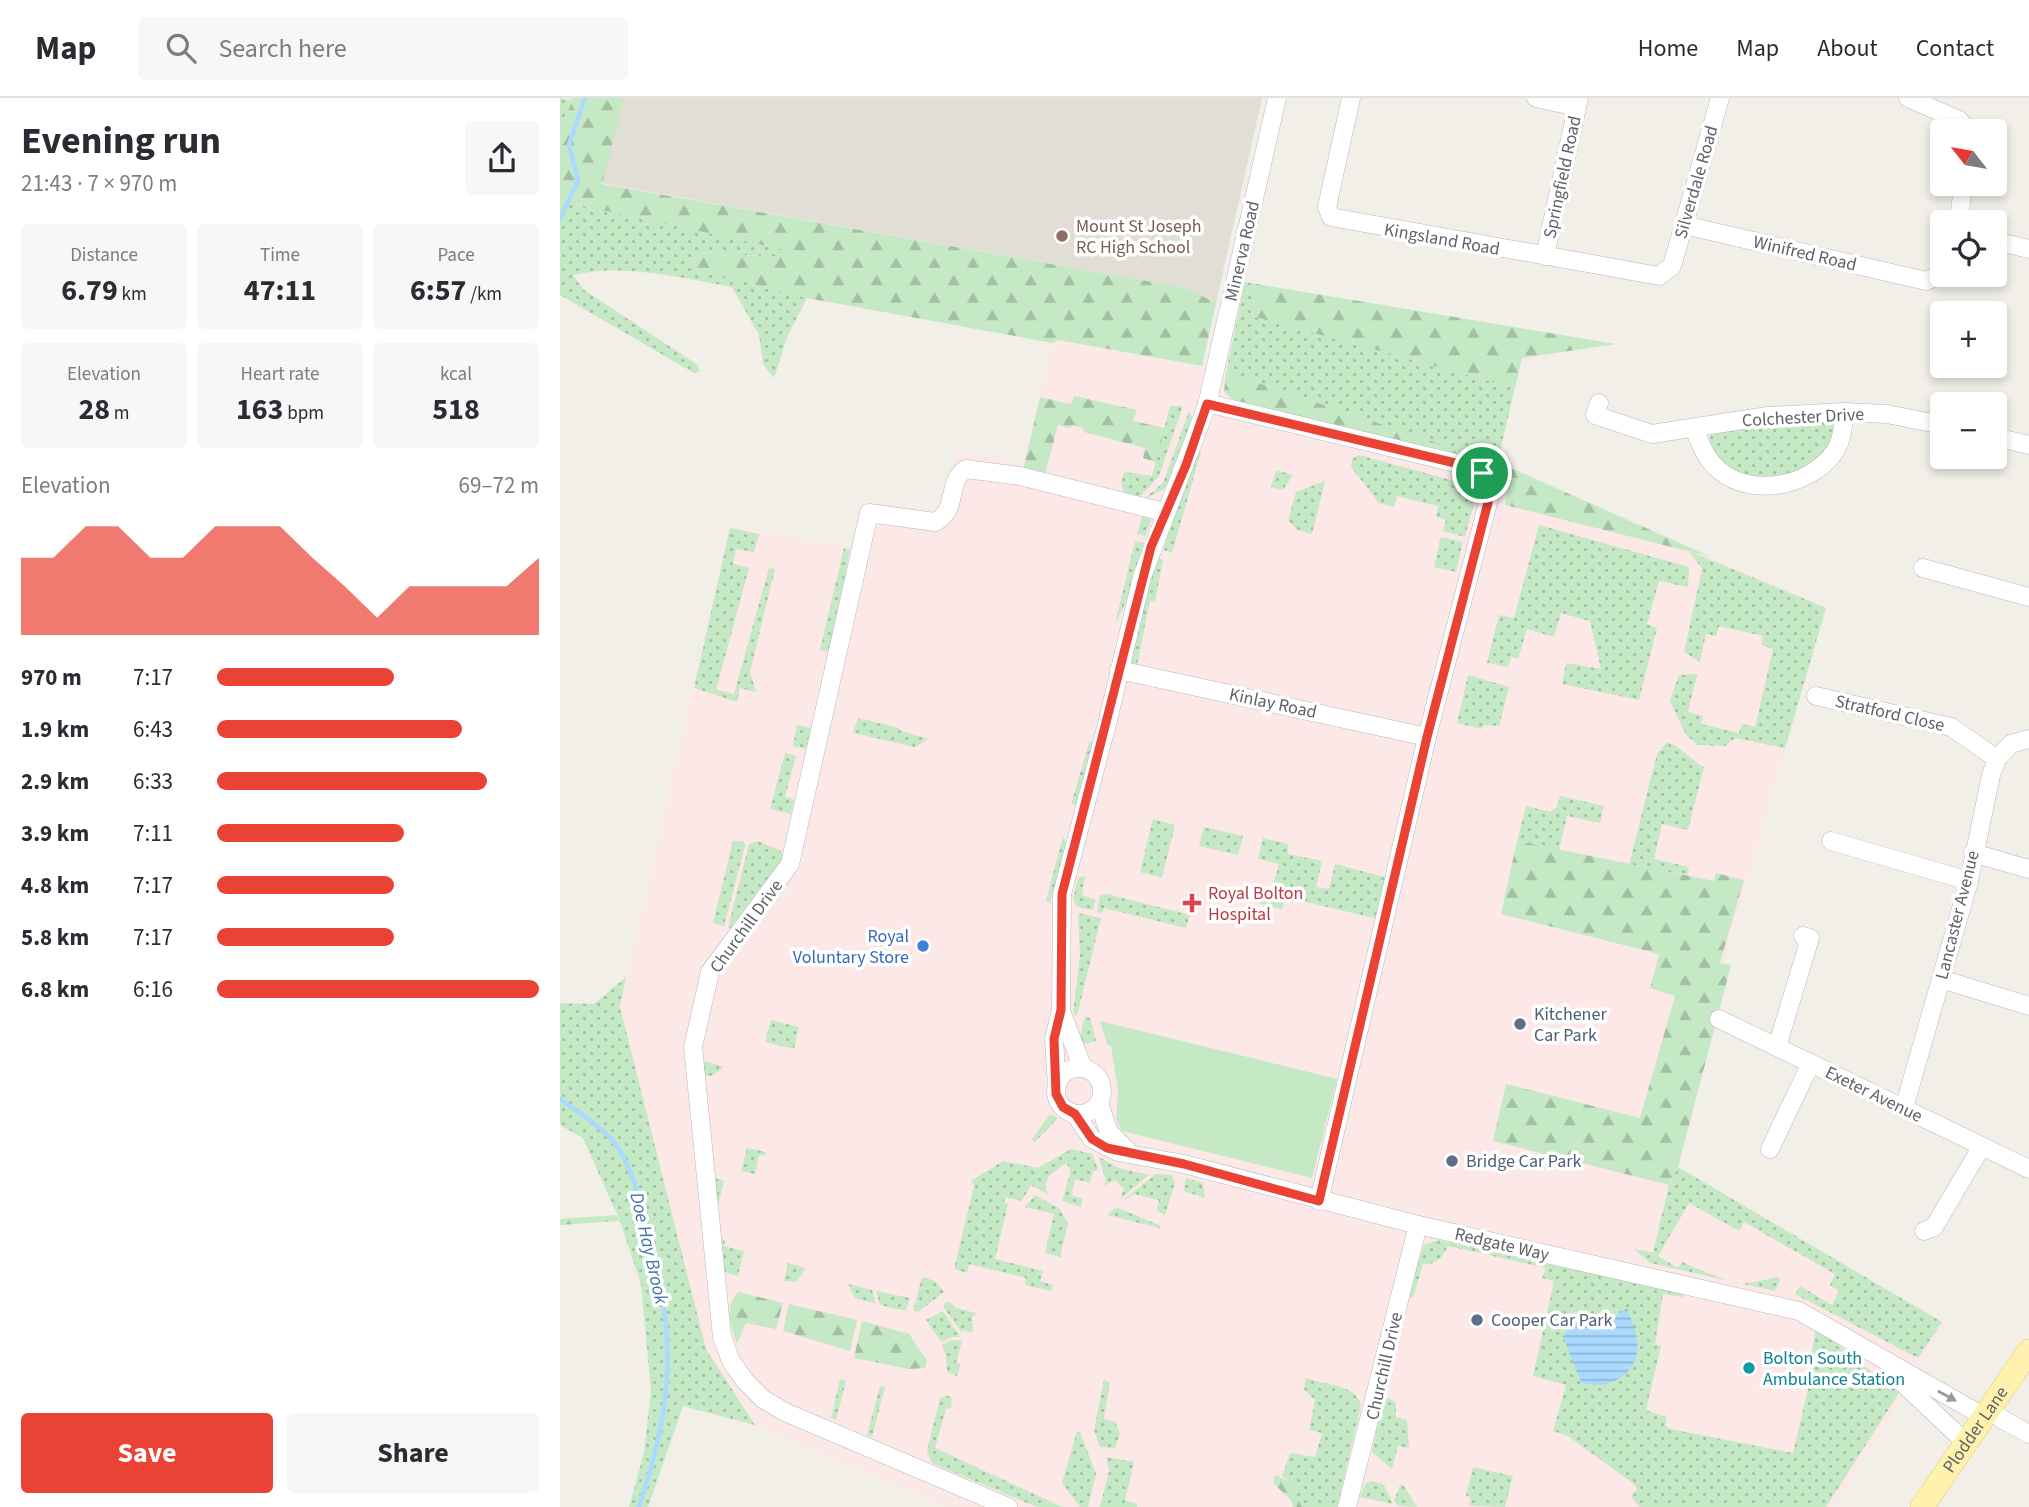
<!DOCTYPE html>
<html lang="en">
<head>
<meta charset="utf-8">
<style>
	body { margin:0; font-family:"Source Sans 3",sans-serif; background:#f7f7f7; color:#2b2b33; height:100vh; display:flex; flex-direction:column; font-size:26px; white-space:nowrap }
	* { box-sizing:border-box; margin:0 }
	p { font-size:23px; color:#7c7c81 }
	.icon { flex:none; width:38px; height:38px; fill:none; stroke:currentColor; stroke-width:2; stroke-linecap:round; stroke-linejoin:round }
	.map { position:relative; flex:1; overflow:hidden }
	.side { display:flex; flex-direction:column; background:#fff; width:560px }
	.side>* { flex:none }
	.needle { width:46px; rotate:301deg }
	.controls { position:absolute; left:1370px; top:21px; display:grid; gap:14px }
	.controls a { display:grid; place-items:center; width:77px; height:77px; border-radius:7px; background:#fff; box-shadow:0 4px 10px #0003; font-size:35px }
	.pin { position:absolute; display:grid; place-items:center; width:60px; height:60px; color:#fff; margin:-30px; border:4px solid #fff; border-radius:50%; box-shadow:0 2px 7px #0007 }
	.round { display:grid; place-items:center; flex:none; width:74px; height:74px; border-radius:7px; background:#f7f7f7 }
	.head { display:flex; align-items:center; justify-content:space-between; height:119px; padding:0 21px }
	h1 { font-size:38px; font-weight:700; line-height:52px }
	.figures { display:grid; grid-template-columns:repeat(3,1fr); gap:10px; height:119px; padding:7px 21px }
	.figures div { display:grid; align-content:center; border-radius:7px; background:#f7f7f7; text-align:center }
	.figures b { font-size:30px; font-weight:700 }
	.figures small { font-size:19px; font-weight:400 }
	.figures p { font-size:19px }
	.chart { height:196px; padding:14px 21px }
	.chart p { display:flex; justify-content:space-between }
	.chart svg { width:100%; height:126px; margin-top:7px; fill:#ea4335; opacity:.7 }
	.button { display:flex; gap:14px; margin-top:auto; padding:14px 21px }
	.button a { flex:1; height:80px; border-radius:7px; background:#ea4335; color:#fff; font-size:28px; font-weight:700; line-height:80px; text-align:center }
	.button a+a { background:#f7f7f7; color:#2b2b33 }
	ul { padding:0 21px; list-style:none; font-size:23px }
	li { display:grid; grid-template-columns:112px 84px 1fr; align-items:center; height:52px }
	li i { height:18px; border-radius:9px; background:#ea4335 }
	header { display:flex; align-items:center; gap:42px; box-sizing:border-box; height:98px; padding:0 35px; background:#fff; border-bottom:2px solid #e1e1e2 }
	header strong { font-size:33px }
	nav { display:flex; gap:38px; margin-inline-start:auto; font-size:24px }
	.search { width:490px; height:63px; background:#f7f7f7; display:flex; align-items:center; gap:18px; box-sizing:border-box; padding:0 24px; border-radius:7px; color:#7c7c81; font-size:26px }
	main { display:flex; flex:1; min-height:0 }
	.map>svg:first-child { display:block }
</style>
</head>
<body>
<header>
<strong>Map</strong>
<div class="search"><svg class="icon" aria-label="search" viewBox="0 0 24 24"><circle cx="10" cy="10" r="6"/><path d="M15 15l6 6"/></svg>Search here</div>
<nav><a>Home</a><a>Map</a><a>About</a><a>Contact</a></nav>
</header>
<main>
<section class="side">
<div class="head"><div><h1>Evening run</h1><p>21:43 · 7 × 970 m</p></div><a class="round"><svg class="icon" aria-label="share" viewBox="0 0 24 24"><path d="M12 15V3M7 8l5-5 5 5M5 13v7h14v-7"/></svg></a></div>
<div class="figures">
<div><p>Distance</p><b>6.79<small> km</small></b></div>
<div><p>Time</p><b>47:11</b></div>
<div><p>Pace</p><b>6:57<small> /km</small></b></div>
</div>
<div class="figures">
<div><p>Elevation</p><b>28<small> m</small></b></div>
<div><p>Heart rate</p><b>163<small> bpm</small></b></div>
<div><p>kcal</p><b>518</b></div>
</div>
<div class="chart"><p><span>Elevation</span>69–72 m</p>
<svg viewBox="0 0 160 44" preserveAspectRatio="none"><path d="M0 44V17L10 17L20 6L30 6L40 17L50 17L60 6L70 6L80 6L90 17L100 27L110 38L120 27L130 27L140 27L150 27L160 17V44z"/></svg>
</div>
<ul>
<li><b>970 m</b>7:17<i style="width:55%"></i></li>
<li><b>1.9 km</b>6:43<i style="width:76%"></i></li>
<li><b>2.9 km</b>6:33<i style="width:84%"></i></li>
<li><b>3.9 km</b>7:11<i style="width:58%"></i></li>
<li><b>4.8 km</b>7:17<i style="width:55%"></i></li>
<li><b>5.8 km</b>7:17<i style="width:55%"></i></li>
<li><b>6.8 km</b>6:16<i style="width:100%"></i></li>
</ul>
<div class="button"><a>Save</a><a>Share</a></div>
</section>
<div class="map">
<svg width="1469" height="1409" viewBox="0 0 1469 1409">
	<defs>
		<pattern id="grass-dots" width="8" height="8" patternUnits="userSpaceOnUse" patternTransform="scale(1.75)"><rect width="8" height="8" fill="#c5e8c5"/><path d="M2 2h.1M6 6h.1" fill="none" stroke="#a3c0a4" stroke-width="1.8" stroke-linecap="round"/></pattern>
		<pattern id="forest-firs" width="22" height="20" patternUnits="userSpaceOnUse" patternTransform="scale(1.75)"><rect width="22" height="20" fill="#c5e8c5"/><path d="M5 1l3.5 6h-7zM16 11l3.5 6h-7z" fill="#a3c0a4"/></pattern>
		<pattern id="water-rules" width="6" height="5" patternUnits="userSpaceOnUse" patternTransform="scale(1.75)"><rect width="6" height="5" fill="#aadaff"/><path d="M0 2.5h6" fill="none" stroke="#8eb4d2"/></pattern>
	</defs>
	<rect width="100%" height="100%" fill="#f1efe8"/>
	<path fill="#e1ded6" d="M64,0H702L656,205L626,190L41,85Z"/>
	<path fill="#fce8e6" d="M498,242L666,274L664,288L675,303L951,374L945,407L1151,459L1266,510L1163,865L1171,867L1118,1069L1386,1226L1360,1264L1341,1304L1273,1409H387L195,1327L146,1251L60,909L171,426L290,451L301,404L374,412L399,353L463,366L493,246Z"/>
	<g fill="url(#grass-dots)">
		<path d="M0,0L12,3L0,34Z"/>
		<path d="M0,103L227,152L224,159L135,155L134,170L247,200L227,239L214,280L203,266L199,237L172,189C120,180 65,165 13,177L24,192L138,267L139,274L134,275L0,197Z"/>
		<path d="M685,184L696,186L692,218L955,290L937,366L666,274Z"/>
		<path d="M610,308H623L599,378L578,401L564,395L561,385L564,374L592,378Z"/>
		<path d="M629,313L633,322L608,385L603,392L584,401L603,385Z"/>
		<path d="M1267,321L1275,328C1274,333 1274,340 1272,345C1260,380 1181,392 1158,363C1153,358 1151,350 1147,344L1151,337L1186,328Z"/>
		<path d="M639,353L641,354L612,455L604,452L605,441Z"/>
		<path d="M799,357L913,388L916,397L905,439L883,433L886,422L876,419L878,408L837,398L834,409L819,405L791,369L792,361Z"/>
		<path d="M716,372L733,377L723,392L711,389Z"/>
		<path d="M765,383L752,436L738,432L728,423L736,394Z"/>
		<path d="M583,414L591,422L585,438L577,436Z"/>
		<path d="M979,427L1129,469L1128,489L1099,483L1087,526L1097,530L1079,602L1002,586L1006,565L1041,571L1030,523L1001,515L994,539L967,531L958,561L951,559L948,569L927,565L939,517L954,520Z"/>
		<path d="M170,430L199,436L194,454L176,451L173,466L189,470L156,592L174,596L209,470L215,471L190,574L196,594L180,590L177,604L134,590Z"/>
		<path d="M881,439L903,444L896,474L874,469Z"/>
		<path d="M575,443L584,445L565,506L555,526Z"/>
		<path d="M284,450L290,452L270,550L266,554L260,552Z"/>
		<path d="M1129,453L1266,510L1225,650L1175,640L1165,648L1138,647L1126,637L1110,603L1119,577L1137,576L1128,614L1143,618L1141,626L1179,635L1182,626L1195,629L1213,551L1202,547L1203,538L1159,528L1156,538L1146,536L1140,564L1124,554L1142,471Z"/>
		<path d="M596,458L603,462L595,504L590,503L577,567L570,565Z"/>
		<path d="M908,577L949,589L939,628L924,627L922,631L897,625Z"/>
		<path d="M298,620L339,630V632L368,641L355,649L293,635Z"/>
		<path d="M237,627L251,630L246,651L233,648Z"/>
		<path d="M530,642L533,647L517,707L511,706Z"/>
		<path d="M1107,644C1120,648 1131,662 1144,669L1128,732L1102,726L1094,761L1129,769L1127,777L1069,767L1097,656Z"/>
		<path d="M225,655L236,658L225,699L234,701L231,716L210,711Z"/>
		<path d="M1000,698L1044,708L1040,725L1007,718L999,753L957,743L966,708L990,714L997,709Z"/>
		<path d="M593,721L615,727L602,780L580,774Z"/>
		<path d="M644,729L683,738L678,757L639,748Z"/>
		<path d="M503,738L507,747L490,805L486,803Z"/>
		<path d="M703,740L728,746V756L762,763L756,789L769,791L775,766L828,780L818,821L725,799L722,812L691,803L693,791L711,795L719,766L698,761Z"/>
		<path d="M173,743H183L185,748L164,828L153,825Z"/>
		<path d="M198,743L221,753L223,763L174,831L168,830L189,746Z"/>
		<path d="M525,778L522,797L535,802L533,812L517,809L513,801L518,780Z"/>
		<path d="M547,796L630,817L626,830L544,810L542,815L537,814L540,797Z"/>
		<path d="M518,815L541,820L517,918L513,916L520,858Z"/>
		<path d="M66,879L60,909L146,1251L195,1327L123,1308L88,1409H69L84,1355L91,1292L81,1186L60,1123L23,1040L0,1027V905L34,906Z"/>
		<path d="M525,919L530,920L536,943L521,947L519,942Z"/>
		<path d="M211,922L239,929L234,951L205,944Z"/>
		<path d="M141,962L164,969L151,978L144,977Z"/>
		<path d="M490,1016L498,1020L474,1045L472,1041Z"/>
		<path d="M187,1050L206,1054L205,1058L199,1057L195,1076L181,1073Z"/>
		<path d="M511,1051L532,1056L538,1071L533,1074L530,1085L515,1081L511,1097L523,1101L521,1109L502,1103L511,1072L506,1065L489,1078L485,1087L488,1097L471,1087L462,1103L445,1099L444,1105L448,1106L435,1161L483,1173L480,1183L493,1187L491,1193L465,1187L466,1180L409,1166L407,1175L394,1171L414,1088L411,1083L443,1063L478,1070Z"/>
		<path d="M538,1058L558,1070L589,1077L560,1101L564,1091L555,1082L544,1088L546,1082Z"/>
		<path d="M1118,1069L1382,1224L1358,1260L1235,1196L1240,1188L1272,1207L1279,1193L1270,1187L1275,1176L1184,1124L1179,1133L1129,1105L1098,1158L1118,1170L1123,1164C1131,1169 1168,1183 1177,1185C1189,1187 1206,1181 1218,1179L1220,1182L1215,1193L1090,1165L1074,1151L1093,1155L1109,1087Z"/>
		<path d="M596,1076L612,1077L615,1085L605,1117L597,1113L599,1102L574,1096L562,1103Z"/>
		<path d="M150,1079L164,1083L154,1124L160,1125L157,1140L165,1142L164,1148L184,1153L178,1178L167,1175L157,1166Z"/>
		<path d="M626,1080L643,1085L645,1100L624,1093Z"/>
		<path d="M475,1097L500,1111L508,1126L500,1159L485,1155L494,1116L465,1109Z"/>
		<path d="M556,1109L599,1127L600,1130L547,1117Z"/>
		<path d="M878,1142L1125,1196L1123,1199L1103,1196L1095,1246L1101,1248L1086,1312L1107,1319L1105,1327L1110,1331L1233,1355L1254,1265L1250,1263L1256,1230L1339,1295L1266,1409H1080L1071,1399L1077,1391L1074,1386L1008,1338L993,1333L1006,1287L973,1278L994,1183L982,1180L986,1170L888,1148C883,1159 876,1167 863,1166L853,1200L848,1198L864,1147Z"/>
		<path d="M228,1165L246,1170L236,1184L224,1183Z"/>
		<path d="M362,1179L375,1183L384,1194L358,1214L353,1213Z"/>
		<path d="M288,1186L312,1192L316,1206L295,1200Z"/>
		<path d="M316,1193L350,1200L346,1213L320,1207Z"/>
		<path d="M389,1204L396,1210L416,1215L412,1220L413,1235L403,1232L402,1235L384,1210V1205Z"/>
		<path d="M383,1213L400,1239H392L381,1244L366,1222Z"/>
		<path d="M393,1242L402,1243L396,1265L401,1266L397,1278L387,1274L386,1257L382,1247Z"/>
		<path d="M746,1280C764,1287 797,1286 801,1308L777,1409H742L730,1385L722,1378L730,1355L755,1359L762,1335L749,1332L755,1302L744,1291Z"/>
		<path d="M280,1281L286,1283L276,1322L271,1320Z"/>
		<path d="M544,1282L550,1284L544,1321L555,1324L560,1335L555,1350L540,1349L534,1332Z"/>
		<path d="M320,1288L325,1289L312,1339L307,1337Z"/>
		<path d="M387,1297L392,1301L391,1310L386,1311L375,1350L502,1409H477L372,1365L367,1353L380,1300Z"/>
		<path d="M828,1300L836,1305V1319L847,1322L849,1350L838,1348L832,1371L812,1354L823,1303Z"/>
		<path d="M517,1333L520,1334L536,1376L528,1409H520L502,1385Z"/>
		<path d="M546,1359L574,1364L565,1402L577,1406V1409H540L549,1373Z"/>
		<path d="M913,1369L953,1378L945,1409L909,1408L911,1399L906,1398Z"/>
		<path d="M812,1383L824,1387L833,1406L800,1399L805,1386Z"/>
		<path d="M840,1387H843L857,1409L838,1408L834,1403Z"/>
	</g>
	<g fill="url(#forest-firs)">
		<path d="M10,0H64L42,86L626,190L656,205L642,268L498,242L493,245L247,200L134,171L135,155L224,159L226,152L0,103V34L12,3Z"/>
		<path d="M696,186L1056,246L962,260L955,290L692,218Z"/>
		<path d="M666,274L951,370L1151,459L945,407L950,374L675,303L664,294Z"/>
		<path d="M514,298L577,312L573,323L605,330L596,364L583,360L585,350L524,334L523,330L512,327L510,330L498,327L485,376L463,372L480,299L511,306Z"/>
		<path d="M957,743L1154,783L1156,775L1184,782L1160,865L1171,867L1118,1069L1109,1087L933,1043L946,986L1080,1020L1115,898L1090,890L1099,856L941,816Z"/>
		<path d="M56,1117L60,1123L0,1127V1121Z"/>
		<path d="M179,1194L223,1205L216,1231L186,1225L177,1246C171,1229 163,1207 179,1194Z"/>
		<path d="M229,1206L297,1222L290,1253L223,1233Z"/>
		<path d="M302,1223L349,1236L367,1262L365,1270L349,1271L294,1260Z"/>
		<path d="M715,1377L730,1384L742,1409H733L731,1402L713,1385Z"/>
	</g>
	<path fill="#c5e8c5" d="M540,923L777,981L752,1080L562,1033L556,1021L558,992L551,948L547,946Z"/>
	<path fill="url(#water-rules)" d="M1067,1210C1071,1222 1080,1240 1077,1254C1072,1281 1044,1293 1021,1284L1003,1239L1013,1222C1036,1227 1049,1225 1067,1210Z"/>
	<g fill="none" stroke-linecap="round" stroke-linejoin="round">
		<g stroke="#aadaff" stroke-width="4.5">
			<path d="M0,121L18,82L9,47L25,0"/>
			<path d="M0,1001C17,1014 41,1028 54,1044C71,1066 78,1097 85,1123C116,1234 116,1299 79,1409"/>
		</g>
		<defs>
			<g id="minor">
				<path d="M791,0L767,109L771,119L1099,178L1112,168L1160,0"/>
				<path d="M976,0L1017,9"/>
				<path d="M1348,0L1399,22L1409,33"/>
				<path d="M1399,124L1403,86"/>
				<path d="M1124,127L1366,183L1382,176"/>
				<path d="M1435,143L1469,151"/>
				<path d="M985,158L1019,0"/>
				<path d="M647,305L912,369C924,376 928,383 930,397L867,639L759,1103"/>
				<path d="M1039,305L1035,317L1092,336L1208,318L1285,314L1327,316L1382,327"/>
				<path d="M1134,331C1141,347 1146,362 1160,373C1192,399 1248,389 1273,356C1282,344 1283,329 1285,314"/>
				<path d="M1435,339L1469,347"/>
				<path d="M1363,470L1469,499"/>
				<path d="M559,572L867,639"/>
				<path d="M1256,598L1391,629L1437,661"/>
				<path d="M1271,743L1409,783"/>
				<path d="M1413,755L1469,771"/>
				<path d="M1381,881L1469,908"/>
				<path d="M502,916L523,970"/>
				<path d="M1159,921L1469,1071"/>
				<path d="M1217,949L1250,840L1243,838"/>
				<circle cx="519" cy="993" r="23"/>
				<path d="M497,988L494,941L501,912L502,796L547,626L582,479L647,307L717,0"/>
				<path d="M539,1006L549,1034L568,1053"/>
				<path d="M1344,1010L1409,783L1431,677L1437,661L1451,646L1469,641"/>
				<path d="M515,1016L532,1041L558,1054L624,1066L858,1127L1239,1213L1423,1318"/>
				<path d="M1210,1051L1251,965"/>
				<path d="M1364,1133L1374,1129L1422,1048"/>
				<path d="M1330,1273L1405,1344"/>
				<path d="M1440,1320L1469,1336"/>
				<path d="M448,1409L225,1314L203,1301L185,1283L171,1263L162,1239L133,949L150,874L230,766L309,415L375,424C399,413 386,383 406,371L460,378L604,414"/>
				<path d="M787,1409L858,1127"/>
			</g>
			<g id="major">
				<path id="s1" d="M1362,1409L1469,1253"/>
			</g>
		</defs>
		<use href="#minor" stroke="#b5b8bc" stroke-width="19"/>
		<use href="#major" stroke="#f2c960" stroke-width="24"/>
		<use href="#minor" stroke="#fff" stroke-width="18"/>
		<use href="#major" stroke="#fff2af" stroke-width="23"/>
	</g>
	<defs><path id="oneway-solid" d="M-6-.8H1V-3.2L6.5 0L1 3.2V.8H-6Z" transform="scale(1.75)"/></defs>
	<use fill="#979a9d" href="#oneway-solid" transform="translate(1387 1298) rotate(29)"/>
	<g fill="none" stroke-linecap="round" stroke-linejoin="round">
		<defs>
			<path id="route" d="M647,306L912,369C924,376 928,383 930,397L867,639L759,1103L624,1066L547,1050L532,1041L515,1016L503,1009L496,996L494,941L501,912L502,796L591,449L626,367Z"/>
		</defs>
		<use href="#route" stroke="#fff" stroke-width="14"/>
		<use href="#route" stroke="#ea4335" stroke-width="9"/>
	</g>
	<circle fill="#8d6e63" stroke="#fff" stroke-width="2.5" cx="502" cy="138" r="7"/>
	<path fill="#e0444e" stroke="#fff" stroke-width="2.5" d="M628.5 794.5h7v7h7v7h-7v7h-7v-7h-7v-7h7z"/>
	<circle fill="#3f7fe0" stroke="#fff" stroke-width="2.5" cx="363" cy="848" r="7"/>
	<g fill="#5c6f8a" stroke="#fff" stroke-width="2.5">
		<circle cx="960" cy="926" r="7"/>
		<circle cx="892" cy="1063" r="7"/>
		<circle cx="917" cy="1222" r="7"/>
	</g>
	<circle fill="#0f9aa8" stroke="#fff" stroke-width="2.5" cx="1189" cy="1270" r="7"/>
	<g text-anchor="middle" stroke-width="7" stroke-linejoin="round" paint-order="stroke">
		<g font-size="18" fill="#5f6368" stroke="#fff">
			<text transform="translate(1002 79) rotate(-78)" y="6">Springfield Road</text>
			<text transform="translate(1136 84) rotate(-74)" y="6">Silverdale Road</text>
			<text transform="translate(882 141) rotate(10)" y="6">Kingsland Road</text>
			<text transform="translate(682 153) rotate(-77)" y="6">Minerva Road</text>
			<text transform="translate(1245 155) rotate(13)" y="6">Winifred Road</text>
			<text transform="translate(1243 319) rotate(-3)" y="6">Colchester Drive</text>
			<text transform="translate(713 605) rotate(12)" y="6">Kinlay Road</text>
			<text transform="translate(1330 615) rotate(13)" y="6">Stratford Close</text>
			<text transform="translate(1397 817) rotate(-76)" y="6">Lancaster Avenue</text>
			<text transform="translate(186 828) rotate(-54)" y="6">Churchill Drive</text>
			<text transform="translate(1314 996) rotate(26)" y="6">Exeter Avenue</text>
			<text transform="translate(942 1146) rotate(13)" y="6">Redgate Way</text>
			<text transform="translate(824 1268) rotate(-77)" y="6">Churchill Drive</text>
			<text dy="6" stroke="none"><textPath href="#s1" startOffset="94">Plodder Lane</textPath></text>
		</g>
		<g font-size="18" fill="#785e54" stroke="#fff" text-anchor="start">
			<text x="516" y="134">Mount St Joseph<tspan x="516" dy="21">RC High School</tspan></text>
		</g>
		<g font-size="18" fill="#be3a42" stroke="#fff" text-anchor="start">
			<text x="648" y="801">Royal Bolton<tspan x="648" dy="21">Hospital</tspan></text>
		</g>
		<g font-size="18" fill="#366cbe" stroke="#fff" text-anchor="end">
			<text x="349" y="844">Royal<tspan x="349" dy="21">Voluntary Store</tspan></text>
		</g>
		<g font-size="18" fill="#4e5e75" stroke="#fff" text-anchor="start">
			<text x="974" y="922">Kitchener<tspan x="974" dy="21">Car Park</tspan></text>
			<text x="906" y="1069">Bridge Car Park</text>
			<text x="931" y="1228">Cooper Car Park</text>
		</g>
		<g font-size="18" fill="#0d838f" stroke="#fff" text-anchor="start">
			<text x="1203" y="1266">Bolton South<tspan x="1203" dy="21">Ambulance Station</tspan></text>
		</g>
		<g font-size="19" font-style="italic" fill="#4174aa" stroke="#fff">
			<text transform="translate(90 1150) rotate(77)" y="7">Doe Hay Brook</text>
		</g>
	</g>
</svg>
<div class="controls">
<a><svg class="needle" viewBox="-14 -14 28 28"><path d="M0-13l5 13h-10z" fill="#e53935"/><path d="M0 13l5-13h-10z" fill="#7c7c81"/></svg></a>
<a><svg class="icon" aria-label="locate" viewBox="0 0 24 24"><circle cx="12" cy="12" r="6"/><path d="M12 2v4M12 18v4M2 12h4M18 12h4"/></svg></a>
<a>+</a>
<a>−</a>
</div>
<div class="pin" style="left:922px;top:375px;background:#1e9e55"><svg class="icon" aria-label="arrive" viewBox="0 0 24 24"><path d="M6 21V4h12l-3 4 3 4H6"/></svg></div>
</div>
</main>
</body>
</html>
